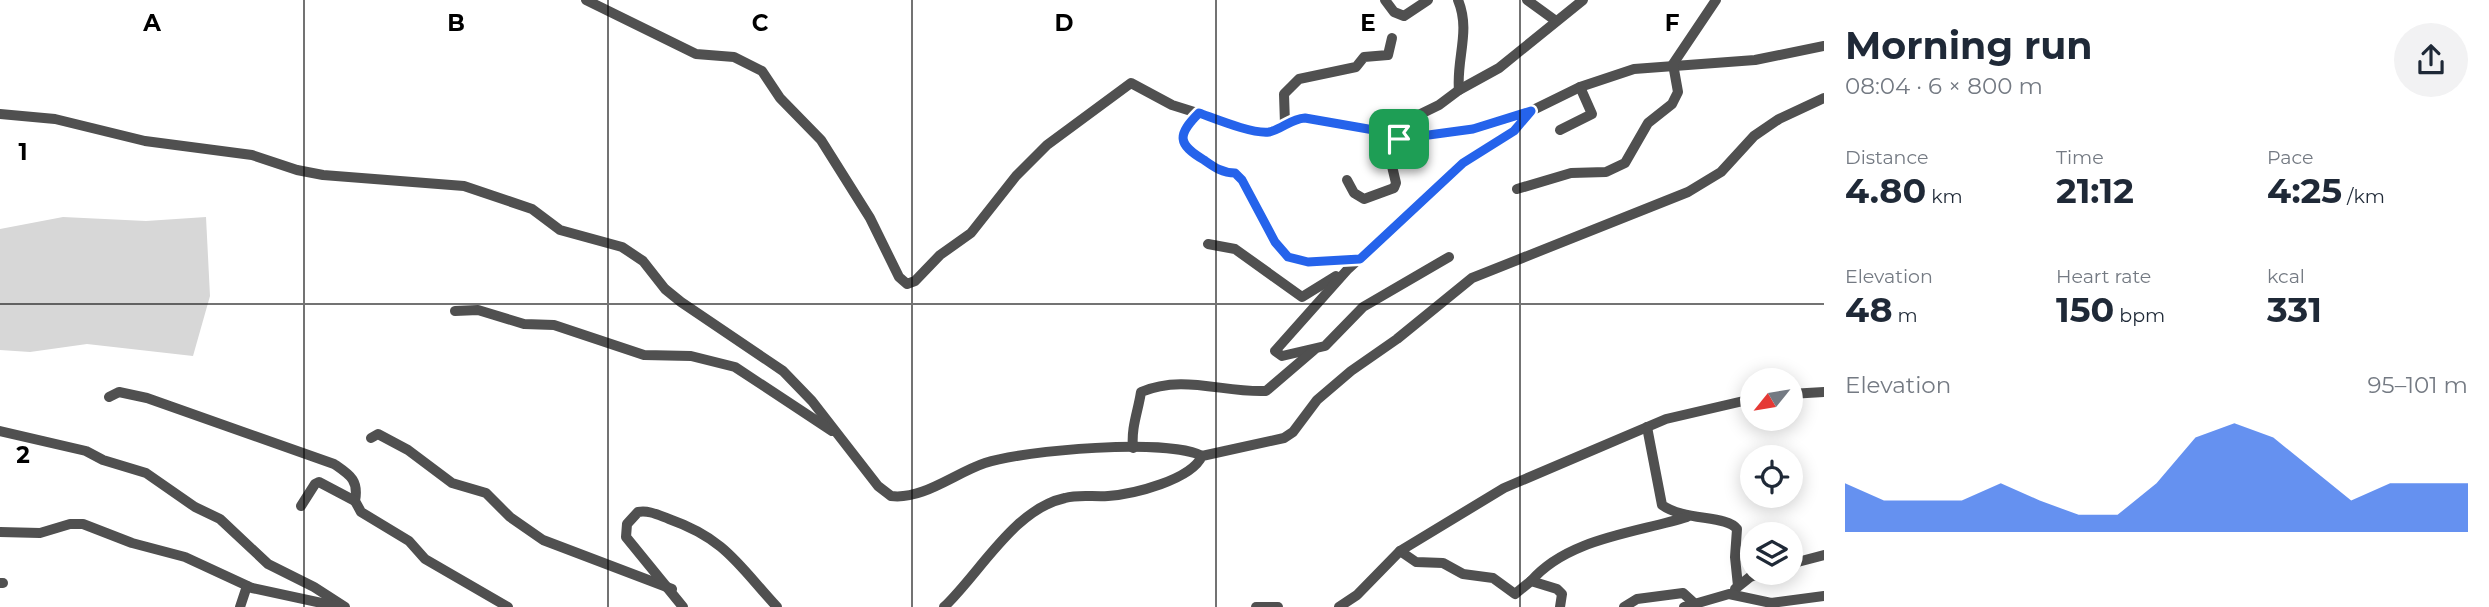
<!DOCTYPE html>
<html lang="en">
<head>
<meta charset="utf-8">
<style>
	body { margin:0; font-family:Montserrat,sans-serif; background:#f2f2f3; color:#1f2937; height:100vh; display:flex; flex-direction:column; font-size:26px; white-space:nowrap }
	* { box-sizing:border-box; margin:0 }
	p { font-size:23px; color:#747a83 }
	.icon { flex:none; width:38px; height:38px; fill:none; stroke:currentColor; stroke-width:2; stroke-linecap:round; stroke-linejoin:round }
	.map { position:relative; flex:1; overflow:hidden }
	.sheet { display:flex; flex-direction:column; background:#fff; width:665px }
	.sheet>* { flex:none }
	.needle { width:46px; rotate:240deg }
	.controls { position:absolute; left:1740px; top:368px; display:grid; gap:14px }
	.controls a { display:grid; place-items:center; width:63px; height:63px; border-radius:50%; background:#fff; box-shadow:0 4px 18px #0003; font-size:35px }
	.pin { position:absolute; display:grid; place-items:center; width:60px; height:60px; color:#fff; margin:-30px; border-radius:14px; box-shadow:0 4px 10px #0006 }
	.round { display:grid; place-items:center; flex:none; width:74px; height:74px; border-radius:37px; background:#f2f2f3 }
	.head { display:flex; align-items:center; justify-content:space-between; height:119px; padding:0 21px }
	h1 { font-size:38px; font-weight:700; line-height:52px }
	.stats { display:grid; grid-template-columns:repeat(3,1fr); gap:10px; height:119px; padding:7px 21px }
	.stats div { display:grid; align-content:center }
	.stats b { font-size:35px; font-weight:700 }
	.stats small { font-size:19px; font-weight:400 }
	.stats p { font-size:19px }
	.chart { height:196px; padding:14px 21px }
	.chart p { display:flex; justify-content:space-between }
	.chart svg { width:100%; height:126px; margin-top:7px; fill:#2563eb; opacity:.7 }
	main { display:flex; flex:1; min-height:0 }
	.map>svg:first-child { display:block }
</style>
</head>
<body>
<main>
<div class="map">
<svg width="1824" height="607" viewBox="0 0 1824 607">
	<rect width="100%" height="100%" fill="#fff"/>
	<path fill="#d7d7d7" d="M63,217L146,221L206,217L210,296L193,356L87,344L30,352L0,350V229Z"/>
	<g fill="none" stroke-linecap="round" stroke-linejoin="round">
		<g stroke="#505050" stroke-width="10">
			<path d="M586,0L696,54L734,57L762,71L780,98L821,140L870,218L899,277L907,284L915,281L940,255L971,233L1016,176L1047,145L1131,83L1172,105L1258,132C1277,133 1287,119 1305,119L1391,133"/>
			<path d="M1385,0L1394,12L1404,16L1428,0"/>
			<path d="M1458,0C1471,31 1456,59 1459,90"/>
			<path d="M1527,0L1556,21"/>
			<path d="M1583,0L1499,68L1459,90L1439,105L1394,127L1391,133L1399,139L1473,129L1499,121L1531,111L1580,87L1634,69L1755,60L1824,46"/>
			<path d="M1199,113C1177,135 1177,144 1204,160C1214,167 1222,173 1235,173L1242,180L1275,242L1288,257L1308,262L1360,259"/>
			<path d="M0,114L55,119L145,141L252,155L297,170L323,175L464,186L532,209L560,230L622,247L643,261L665,289L681,302L783,371L812,401L878,486L891,496C923,500 955,473 985,463C1024,450 1169,438 1202,456"/>
			<path d="M1285,124L1284,94L1299,79L1356,67L1364,57L1388,55L1392,38"/>
			<path d="M1560,130L1592,114L1580,87"/>
			<path d="M1347,180L1354,193L1364,199L1394,188L1396,183L1391,162L1399,139"/>
			<path d="M1517,189L1571,173L1606,172L1625,163L1648,123L1672,104L1678,92L1673,64L1716,0"/>
			<path d="M1208,244L1235,249L1302,297L1336,276"/>
			<path d="M1449,257L1363,307L1325,346L1282,356L1275,351L1348,269L1463,163L1514,131L1531,112"/>
			<path d="M455,311L478,310L524,324L554,325L644,355L691,356L735,367L832,431"/>
			<path d="M1790,394L1824,392"/>
			<path d="M109,397L119,392L147,398L334,464C350,475 359,480 355,501L361,512L409,541L425,559L508,607"/>
			<path d="M1647,427L1662,505C1684,521 1727,515 1737,529L1735,557L1738,586"/>
			<path d="M0,431L86,451L103,460L146,473L195,507L220,519L268,564L314,587L345,607"/>
			<path d="M371,438L378,434L408,450L452,483L486,493L510,517L543,540L672,589"/>
			<path d="M1133,448C1131,427 1138,412 1141,392C1183,374 1223,393 1266,391L1314,350"/>
			<path d="M301,506L315,484L319,482L355,501"/>
			<path d="M0,532L40,533L70,524H83L132,543L185,557L252,588L340,607"/>
			<path d="M1400,551L1416,562L1443,563L1463,574L1493,578L1515,594L1531,581L1557,589L1562,594L1560,607"/>
			<path d="M1790,564L1824,555"/>
			<path d="M1531,581C1568,538 1636,533 1687,517"/>
			<path d="M0,583H3"/>
			<path d="M1735,589L1750,577L1763,572"/>
			<path d="M240,607L247,586"/>
			<path d="M683,607L626,537L627,524L638,512C649,510 658,515 669,519C726,539 739,566 777,607"/>
			<path d="M944,607C980,573 1014,509 1065,498C1079,494 1093,497 1108,496C1134,494 1191,480 1202,456L1284,438L1293,432L1317,400L1351,371L1397,339L1472,278L1688,192L1721,172L1754,136L1779,119L1824,98"/>
			<path d="M1256,607H1278"/>
			<path d="M1339,607L1357,595L1400,551L1504,488L1666,419L1752,399"/>
			<path d="M1624,607L1637,599L1683,593L1694,603"/>
			<path d="M1684,607L1729,594L1771,603L1824,596"/>
		</g>
	</g>
	<g fill="none" stroke-linecap="round" stroke-linejoin="round">
		<defs>
			<path id="route" d="M1531,111L1514,131L1463,163L1360,259L1308,262L1288,257L1275,242L1242,180L1235,173C1222,173 1214,167 1204,160C1177,144 1177,135 1199,113C1216,119 1252,134 1269,132C1283,129 1290,119 1305,118L1391,133L1399,139L1473,129Z"/>
		</defs>
		<use href="#route" stroke="#fff" stroke-width="14"/>
		<use href="#route" stroke="#2563eb" stroke-width="9"/>
	</g>
	<path fill="none" stroke="#000" stroke-width="2" stroke-opacity="0.55" d="M304,0V607M608,0V607M912,0V607M1216,0V607M1520,0V607M0,304H1824"/>
	<g font-size="23" text-anchor="middle" font-weight="bold" fill="#000" stroke="#fff" stroke-width="6" stroke-linejoin="round" paint-order="stroke">
		<text x="152" y="31">A</text>
		<text x="456" y="31">B</text>
		<text x="760" y="31">C</text>
		<text x="1064" y="31">D</text>
		<text x="1368" y="31">E</text>
		<text x="1672" y="31">F</text>
		<text x="23" y="160">1</text>
		<text x="23" y="463">2</text>
	</g>
</svg>
<div class="controls">
<a><svg class="needle" viewBox="-14 -14 28 28"><path d="M0-13l5 13h-10z" fill="#e53935"/><path d="M0 13l5-13h-10z" fill="#747a83"/></svg></a>
<a><svg class="icon" aria-label="locate" viewBox="0 0 24 24"><circle cx="12" cy="12" r="6"/><path d="M12 2v4M12 18v4M2 12h4M18 12h4"/></svg></a>
<a><svg class="icon" aria-label="layers" viewBox="0 0 24 24"><path d="M12 4l9 5-9 5-9-5zM3 14l9 5 9-5"/></svg></a>
</div>
<div class="pin" style="left:1399px;top:139px;background:#1e9e55"><svg class="icon" aria-label="arrive" viewBox="0 0 24 24"><path d="M6 21V4h12l-3 4 3 4H6"/></svg></div>
</div>
<section class="sheet">
<div class="head"><div><h1>Morning run</h1><p>08:04 · 6 × 800 m</p></div><a class="round"><svg class="icon" aria-label="share" viewBox="0 0 24 24"><path d="M12 15V3M7 8l5-5 5 5M5 13v7h14v-7"/></svg></a></div>
<div class="stats">
<div><p>Distance</p><b>4.80<small> km</small></b></div>
<div><p>Time</p><b>21:12</b></div>
<div><p>Pace</p><b>4:25<small> /km</small></b></div>
</div>
<div class="stats">
<div><p>Elevation</p><b>48<small> m</small></b></div>
<div><p>Heart rate</p><b>150<small> bpm</small></b></div>
<div><p>kcal</p><b>331</b></div>
</div>
<div class="chart"><p><span>Elevation</span>95–101 m</p>
<svg viewBox="0 0 160 44" preserveAspectRatio="none"><path d="M0 44V27L10 33L20 33L30 33L40 27L50 33L60 38L70 38L80 27L90 11L100 6L110 11L120 22L130 33L140 27L150 27L160 27V44z"/></svg>
</div>
</section>
</main>
</body>
</html>
